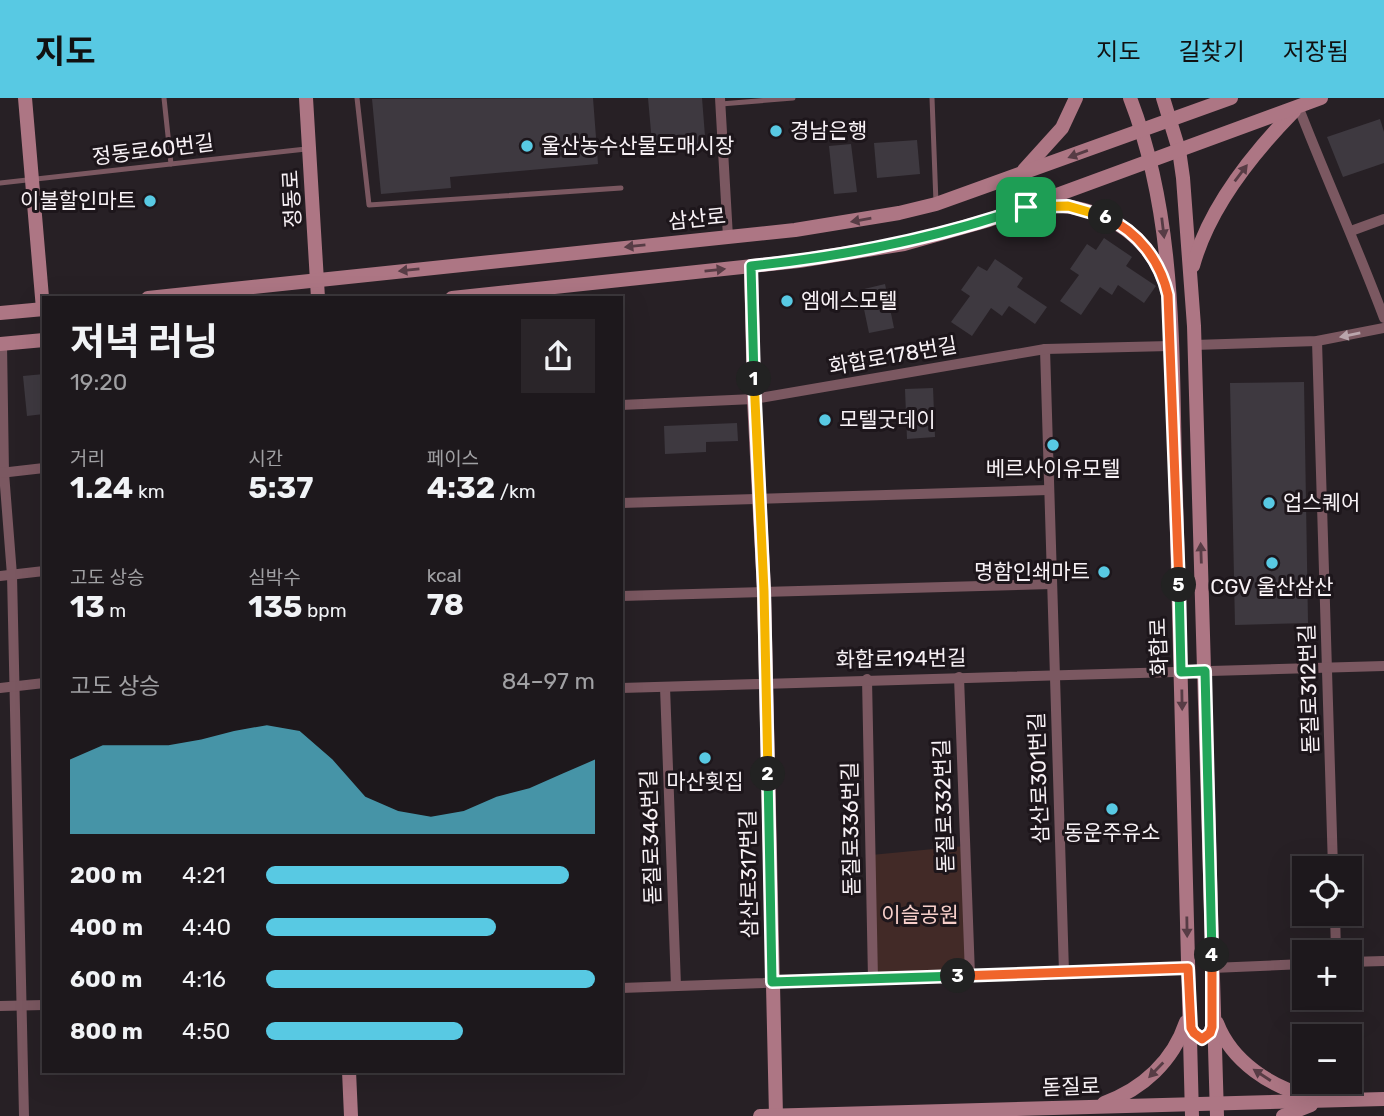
<!DOCTYPE html>
<html lang="ko">
<head>
<meta charset="utf-8">
<style>
	body { margin:0; font-family:Rubik,"Noto Sans KR",sans-serif; background:#2a2529; color:#f1f3f6; height:100vh; display:flex; flex-direction:column; font-size:26px; white-space:nowrap }
	* { box-sizing:border-box; margin:0 }
	p { font-size:23px; color:#a0a0a3 }
	.icon { flex:none; width:38px; height:38px; fill:none; stroke:currentColor; stroke-width:2; stroke-linecap:round; stroke-linejoin:round }
	.map { position:relative; flex:1; overflow:hidden }
	.side { position:absolute; left:42px; top:198px; width:581px; height:777px; display:flex; flex-direction:column; background:#1d181c; border-radius:0px; box-shadow:0 7px 28px #0002,0 0 0 2px #3b373b }
	.side>* { flex:none }
	.tools { position:absolute; left:1292px; top:758px; display:grid; gap:14px }
	.tools a { display:grid; place-items:center; width:70px; height:70px; border-radius:0px; background:#1d181c; box-shadow:0 7px 28px #0002,0 0 0 2px #3b373b; font-size:35px }
	.pin { position:absolute; display:grid; place-items:center; width:60px; height:60px; color:#fff; margin:-30px; border-radius:14px; box-shadow:0 4px 10px #0006 }
	.km { position:absolute; width:35px; height:35px; margin:-18px; border-radius:50%; background:#222; color:#fff; font-size:19px; line-height:35px; text-align:center }
	.round { display:grid; place-items:center; flex:none; width:74px; height:74px; border-radius:0px; background:#2a2529 }
	.summary { display:flex; align-items:center; justify-content:space-between; height:119px; padding:0 28px }
	h1 { font-size:38px; font-weight:700; line-height:52px }
	.metrics { display:grid; grid-template-columns:repeat(3,1fr); gap:10px; height:119px; padding:7px 28px }
	.metrics div { display:grid; align-content:center }
	.metrics b { font-size:30px; font-weight:700 }
	.metrics small { font-size:19px; font-weight:400 }
	.metrics p { font-size:19px }
	.chart { height:196px; padding:14px 28px }
	.chart p { display:flex; justify-content:space-between }
	.chart svg { width:100%; height:126px; margin-top:7px; fill:#58c9e3; opacity:.7 }
	ul { padding:0 28px; list-style:none; font-size:23px }
	li { display:grid; grid-template-columns:112px 84px 1fr; align-items:center; height:52px }
	li i { height:18px; border-radius:9px; background:#58c9e3 }
	header { display:flex; align-items:center; gap:42px; box-sizing:border-box; height:98px; padding:0 35px; background:#58c9e3; color:#111 }
	header strong { font-size:33px }
	nav { display:flex; gap:38px; margin-inline-start:auto; font-size:24px }
	.map>svg:first-child { display:block }
</style>
</head>
<body>
<header>
<strong>지도</strong>
<nav><a>지도</a><a>길찾기</a><a>저장됨</a></nav>
</header>
<div class="map">
<svg width="1384" height="1018" viewBox="0 0 1384 1018">
	<rect width="100%" height="100%" fill="#272025"/>
	<path fill="#422a27" d="M965,748L970,877L873,881L871,757Z"/>
	<g fill="#3e3940">
		<path d="M593,0L598,66L450,79L451,90L381,96L372,1Z"/>
		<path d="M648,0H702L706,51L653,56Z"/>
		<path d="M1380,21L1384,34V65L1343,79L1327,39Z"/>
		<path d="M917,42L920,76L877,80L874,45Z"/>
		<path d="M851,46L857,94L834,96L829,48Z"/>
		<path d="M1104,140L1132,159L1126,168L1156,188L1144,205L1118,187L1112,197L1100,189L1081,217L1060,203L1079,177L1070,171L1087,146L1096,152Z"/>
		<path d="M995,161L1023,180L1017,189L1047,209L1035,226L1009,208L1002,218L991,210L972,238L951,224L970,198L961,192L978,168L987,173Z"/>
		<path d="M885,186L894,230L869,235L860,192Z"/>
		<path d="M44,276V316L27,318L23,278Z"/>
		<path d="M1304,284L1308,525L1235,527L1230,285Z"/>
		<path d="M933,290L935,339L907,341L905,291Z"/>
		<path d="M737,325L738,343L706,344V354L665,356L664,328Z"/>
	</g>
	<g fill="none" stroke-linecap="round" stroke-linejoin="round">
		<g stroke="#7b5861" stroke-width="5">
			<path d="M164,0L171,66"/>
			<path d="M357,0L369,107L621,90"/>
			<path d="M932,0L936,105"/>
			<path d="M721,6L793,0"/>
			<path d="M0,85L306,51"/>
		</g>
		<g stroke="#7b5861" stroke-width="10">
			<path d="M720,0L728,139"/>
			<path d="M1298,8C1326,80 1357,148 1384,220"/>
			<path d="M1351,133L1384,121"/>
			<path d="M1317,243L1333,770"/>
			<path d="M2,246L4,375L12,477L24,1018"/>
			<path d="M1194,247L1317,243L1384,230"/>
			<path d="M1045,251L1064,874"/>
			<path d="M621,307L754,301L1045,251L1170,248"/>
			<path d="M0,375L44,370"/>
			<path d="M621,405L1048,392"/>
			<path d="M0,478L44,473"/>
			<path d="M621,498L1052,486"/>
			<path d="M959,579L970,877"/>
			<path d="M867,581L873,881"/>
			<path d="M665,589L676,888"/>
			<path d="M0,590L44,585"/>
			<path d="M621,590L1384,568"/>
			<path d="M1335,816L1336,854"/>
			<path d="M1349,864L1384,863"/>
			<path d="M1212,870L1304,866"/>
			<path d="M621,890L1188,870"/>
			<path d="M0,908L44,907"/>
		</g>
		<g stroke="#ad7684" stroke-width="14">
			<path d="M25,0L43,211"/>
			<path d="M306,0L318,200"/>
			<path d="M1130,0C1179,126 1171,265 1176,398C1183,604 1186,811 1192,1018"/>
			<path d="M1163,0L1179,52L1183,80L1194,228L1217,1018"/>
			<path d="M1024,72L1062,30L1076,0"/>
			<path d="M1041,107C1095,106 1144,130 1164,182"/>
			<path d="M751,168L754,301L764,493L776,1018"/>
			<path d="M1193,168C1209,109 1252,56 1294,13"/>
			<path d="M148,200L795,132L899,115L936,106L1231,0"/>
			<path d="M452,200L799,163L904,146L989,122L1321,0"/>
			<path d="M0,215L44,211"/>
			<path d="M0,246L44,242"/>
			<path d="M1217,925C1232,964 1271,989 1310,999"/>
			<path d="M349,973L351,1018"/>
			<path d="M1104,1005C1143,991 1173,963 1186,924"/>
			<path d="M760,1018L1384,1001"/>
			<path d="M1283,1018L1311,1007"/>
		</g>
	</g>
	<defs><path id="oneway-solid" d="M-6-.8H1V-3.2L6.5 0L1 3.2V.8H-6Z" transform="scale(1.75)"/></defs>
	<g fill="#573c45">
		<use href="#oneway-solid" transform="translate(1078 56) rotate(160)"/>
		<use href="#oneway-solid" transform="translate(1241 75) rotate(-53)"/>
		<use href="#oneway-solid" transform="translate(861 122) rotate(170)"/>
		<use href="#oneway-solid" transform="translate(1163 130) rotate(83)"/>
		<use href="#oneway-solid" transform="translate(635 148) rotate(174)"/>
		<use href="#oneway-solid" transform="translate(409 172) rotate(174)"/>
		<use href="#oneway-solid" transform="translate(715 172) rotate(-6)"/>
		<use href="#oneway-solid" transform="translate(1201 455) rotate(-92)"/>
		<use href="#oneway-solid" transform="translate(1182 602) rotate(89)"/>
		<use href="#oneway-solid" transform="translate(1187 829) rotate(89)"/>
		<use href="#oneway-solid" transform="translate(1156 972) rotate(134)"/>
		<use href="#oneway-solid" transform="translate(1262 977) rotate(-147)"/>
	</g>
	<use fill="#baa5ac" href="#oneway-solid" transform="translate(1350 237) rotate(169)"/>
	<g fill="none" stroke-linecap="round" stroke-linejoin="round">
		<defs>
			<path id="split-1" d="M754,281L751,168C846,158 936,141 1026,109"/>
			<path id="split-2" d="M754,281L764,493L768,676"/>
			<path id="split-3" d="M768,676L772,884L958,878"/>
			<path id="split-4" d="M958,878L1188,870L1191,930L1194,935L1202,941L1210,935L1212,929V857"/>
			<path id="split-5" d="M1179,487L1181,574L1205,573L1212,857"/>
			<path id="split-6" d="M1106,119C1138,134 1160,162 1168,197L1179,487"/>
			<path id="split-7" d="M1026,109L1068,108L1106,119"/>
		</defs>
		<use href="#split-1" stroke="#fff" stroke-width="14"/>
		<use href="#split-2" stroke="#fff" stroke-width="14"/>
		<use href="#split-3" stroke="#fff" stroke-width="14"/>
		<use href="#split-4" stroke="#fff" stroke-width="14"/>
		<use href="#split-5" stroke="#fff" stroke-width="14"/>
		<use href="#split-6" stroke="#fff" stroke-width="14"/>
		<use href="#split-7" stroke="#fff" stroke-width="14"/>
		<use href="#split-1" stroke="#22a559" stroke-width="9"/>
		<use href="#split-2" stroke="#f5b400" stroke-width="9"/>
		<use href="#split-3" stroke="#22a559" stroke-width="9"/>
		<use href="#split-4" stroke="#f0652b" stroke-width="9"/>
		<use href="#split-5" stroke="#22a559" stroke-width="9"/>
		<use href="#split-6" stroke="#f0652b" stroke-width="9"/>
		<use href="#split-7" stroke="#f5b400" stroke-width="9"/>
	</g>
	<g fill="#58c9e3" stroke="#1d161b" stroke-width="2.5">
		<circle cx="776" cy="33" r="7"/>
		<circle cx="527" cy="48" r="7"/>
		<circle cx="150" cy="103" r="7"/>
		<circle cx="787" cy="203" r="7"/>
		<circle cx="825" cy="322" r="7"/>
		<circle cx="1053" cy="347" r="7"/>
		<circle cx="1269" cy="405" r="7"/>
		<circle cx="1272" cy="465" r="7"/>
		<circle cx="1104" cy="474" r="7"/>
		<circle cx="705" cy="660" r="7"/>
		<circle cx="1112" cy="711" r="7"/>
	</g>
	<g text-anchor="middle" stroke-width="6" stroke-linejoin="round" paint-order="stroke">
		<g font-size="21" fill="#f8f2f6" stroke="#1d161b" text-anchor="start">
			<text x="790" y="40">경남은행</text>
			<text x="541" y="55">울산농수산물도매시장</text>
			<text x="136" y="110" text-anchor="end">이불할인마트</text>
			<text x="801" y="210">엠에스모텔</text>
			<text x="839" y="329">모텔굿데이</text>
			<text x="1053" y="378" text-anchor="middle">베르사이유모텔</text>
			<text x="1283" y="412">업스퀘어</text>
			<text x="1090" y="481" text-anchor="end">명함인쇄마트</text>
			<text x="1272" y="496" text-anchor="middle">CGV 울산삼산</text>
			<text x="705" y="691" text-anchor="middle">마산횟집</text>
			<text x="1112" y="742" text-anchor="middle">동운주유소</text>
		</g>
		<g font-size="21" fill="#f8f2f6" stroke="#1d161b">
			<text transform="translate(153 52) rotate(-7)" y="7">정동로60번길</text>
			<text transform="translate(292 101) rotate(-93)" y="7">정동로</text>
			<text transform="translate(697 121) rotate(-6)" y="7">삼산로</text>
			<text transform="translate(893 258) rotate(-10)" y="7">화합로178번길</text>
			<text transform="translate(1159 549) rotate(-92)" y="7">화합로</text>
			<text transform="translate(901 561) rotate(-1)" y="7">화합로194번길</text>
			<text transform="translate(1309 591) rotate(-92)" y="7">돋질로312번길</text>
			<text transform="translate(1039 680) rotate(-92)" y="7">삼산로301번길</text>
			<text transform="translate(944 708) rotate(-92)" y="7">돋질로332번길</text>
			<text transform="translate(851 731) rotate(-91)" y="7">돋질로336번길</text>
			<text transform="translate(651 739) rotate(-92)" y="7">돋질로346번길</text>
			<text transform="translate(749 776) rotate(-91)" y="7">삼산로317번길</text>
			<text transform="translate(1071 989) rotate(-2)" y="7">돋질로</text>
		</g>
		<g font-size="21" fill="#f7cfca" stroke="#1d161b">
			<text x="920" y="824">이슬공원</text>
		</g>
	</g>
</svg>
<div class="tools">
<a><svg class="icon" aria-label="locate" viewBox="0 0 24 24"><circle cx="12" cy="12" r="6"/><path d="M12 2v4M12 18v4M2 12h4M18 12h4"/></svg></a>
<a>+</a>
<a>−</a>
</div>
<div class="pin" style="left:1026px;top:109px;background:#1e9e55"><svg class="icon" aria-label="arrive" viewBox="0 0 24 24"><path d="M6 21V4h12l-3 4 3 4H6"/></svg></div>
<b class="km" style="left:754px;top:281px">1</b>
<b class="km" style="left:768px;top:676px">2</b>
<b class="km" style="left:958px;top:878px">3</b>
<b class="km" style="left:1212px;top:857px">4</b>
<b class="km" style="left:1179px;top:487px">5</b>
<b class="km" style="left:1106px;top:119px">6</b>
<section class="side">
<div class="summary"><div><h1>저녁 러닝</h1><p>19:20</p></div><a class="round"><svg class="icon" aria-label="share" viewBox="0 0 24 24"><path d="M12 15V3M7 8l5-5 5 5M5 13v7h14v-7"/></svg></a></div>
<div class="metrics">
<div><p>거리</p><b>1.24<small> km</small></b></div>
<div><p>시간</p><b>5:37</b></div>
<div><p>페이스</p><b>4:32<small> /km</small></b></div>
</div>
<div class="metrics">
<div><p>고도 상승</p><b>13<small> m</small></b></div>
<div><p>심박수</p><b>135<small> bpm</small></b></div>
<div><p>kcal</p><b>78</b></div>
</div>
<div class="chart"><p><span>고도 상승</span>84–97 m</p>
<svg viewBox="0 0 160 44" preserveAspectRatio="none"><path d="M0 44V18L10 13L20 13L30 13L40 11L50 8L60 6L70 8L80 18L90 31L100 36L110 38L120 36L130 31L140 28L150 23L160 18V44z"/></svg>
</div>
<ul>
<li><b>200 m</b>4:21<i style="width:92%"></i></li>
<li><b>400 m</b>4:40<i style="width:70%"></i></li>
<li><b>600 m</b>4:16<i style="width:100%"></i></li>
<li><b>800 m</b>4:50<i style="width:60%"></i></li>
</ul>
</section>
</div>
</body>
</html>
